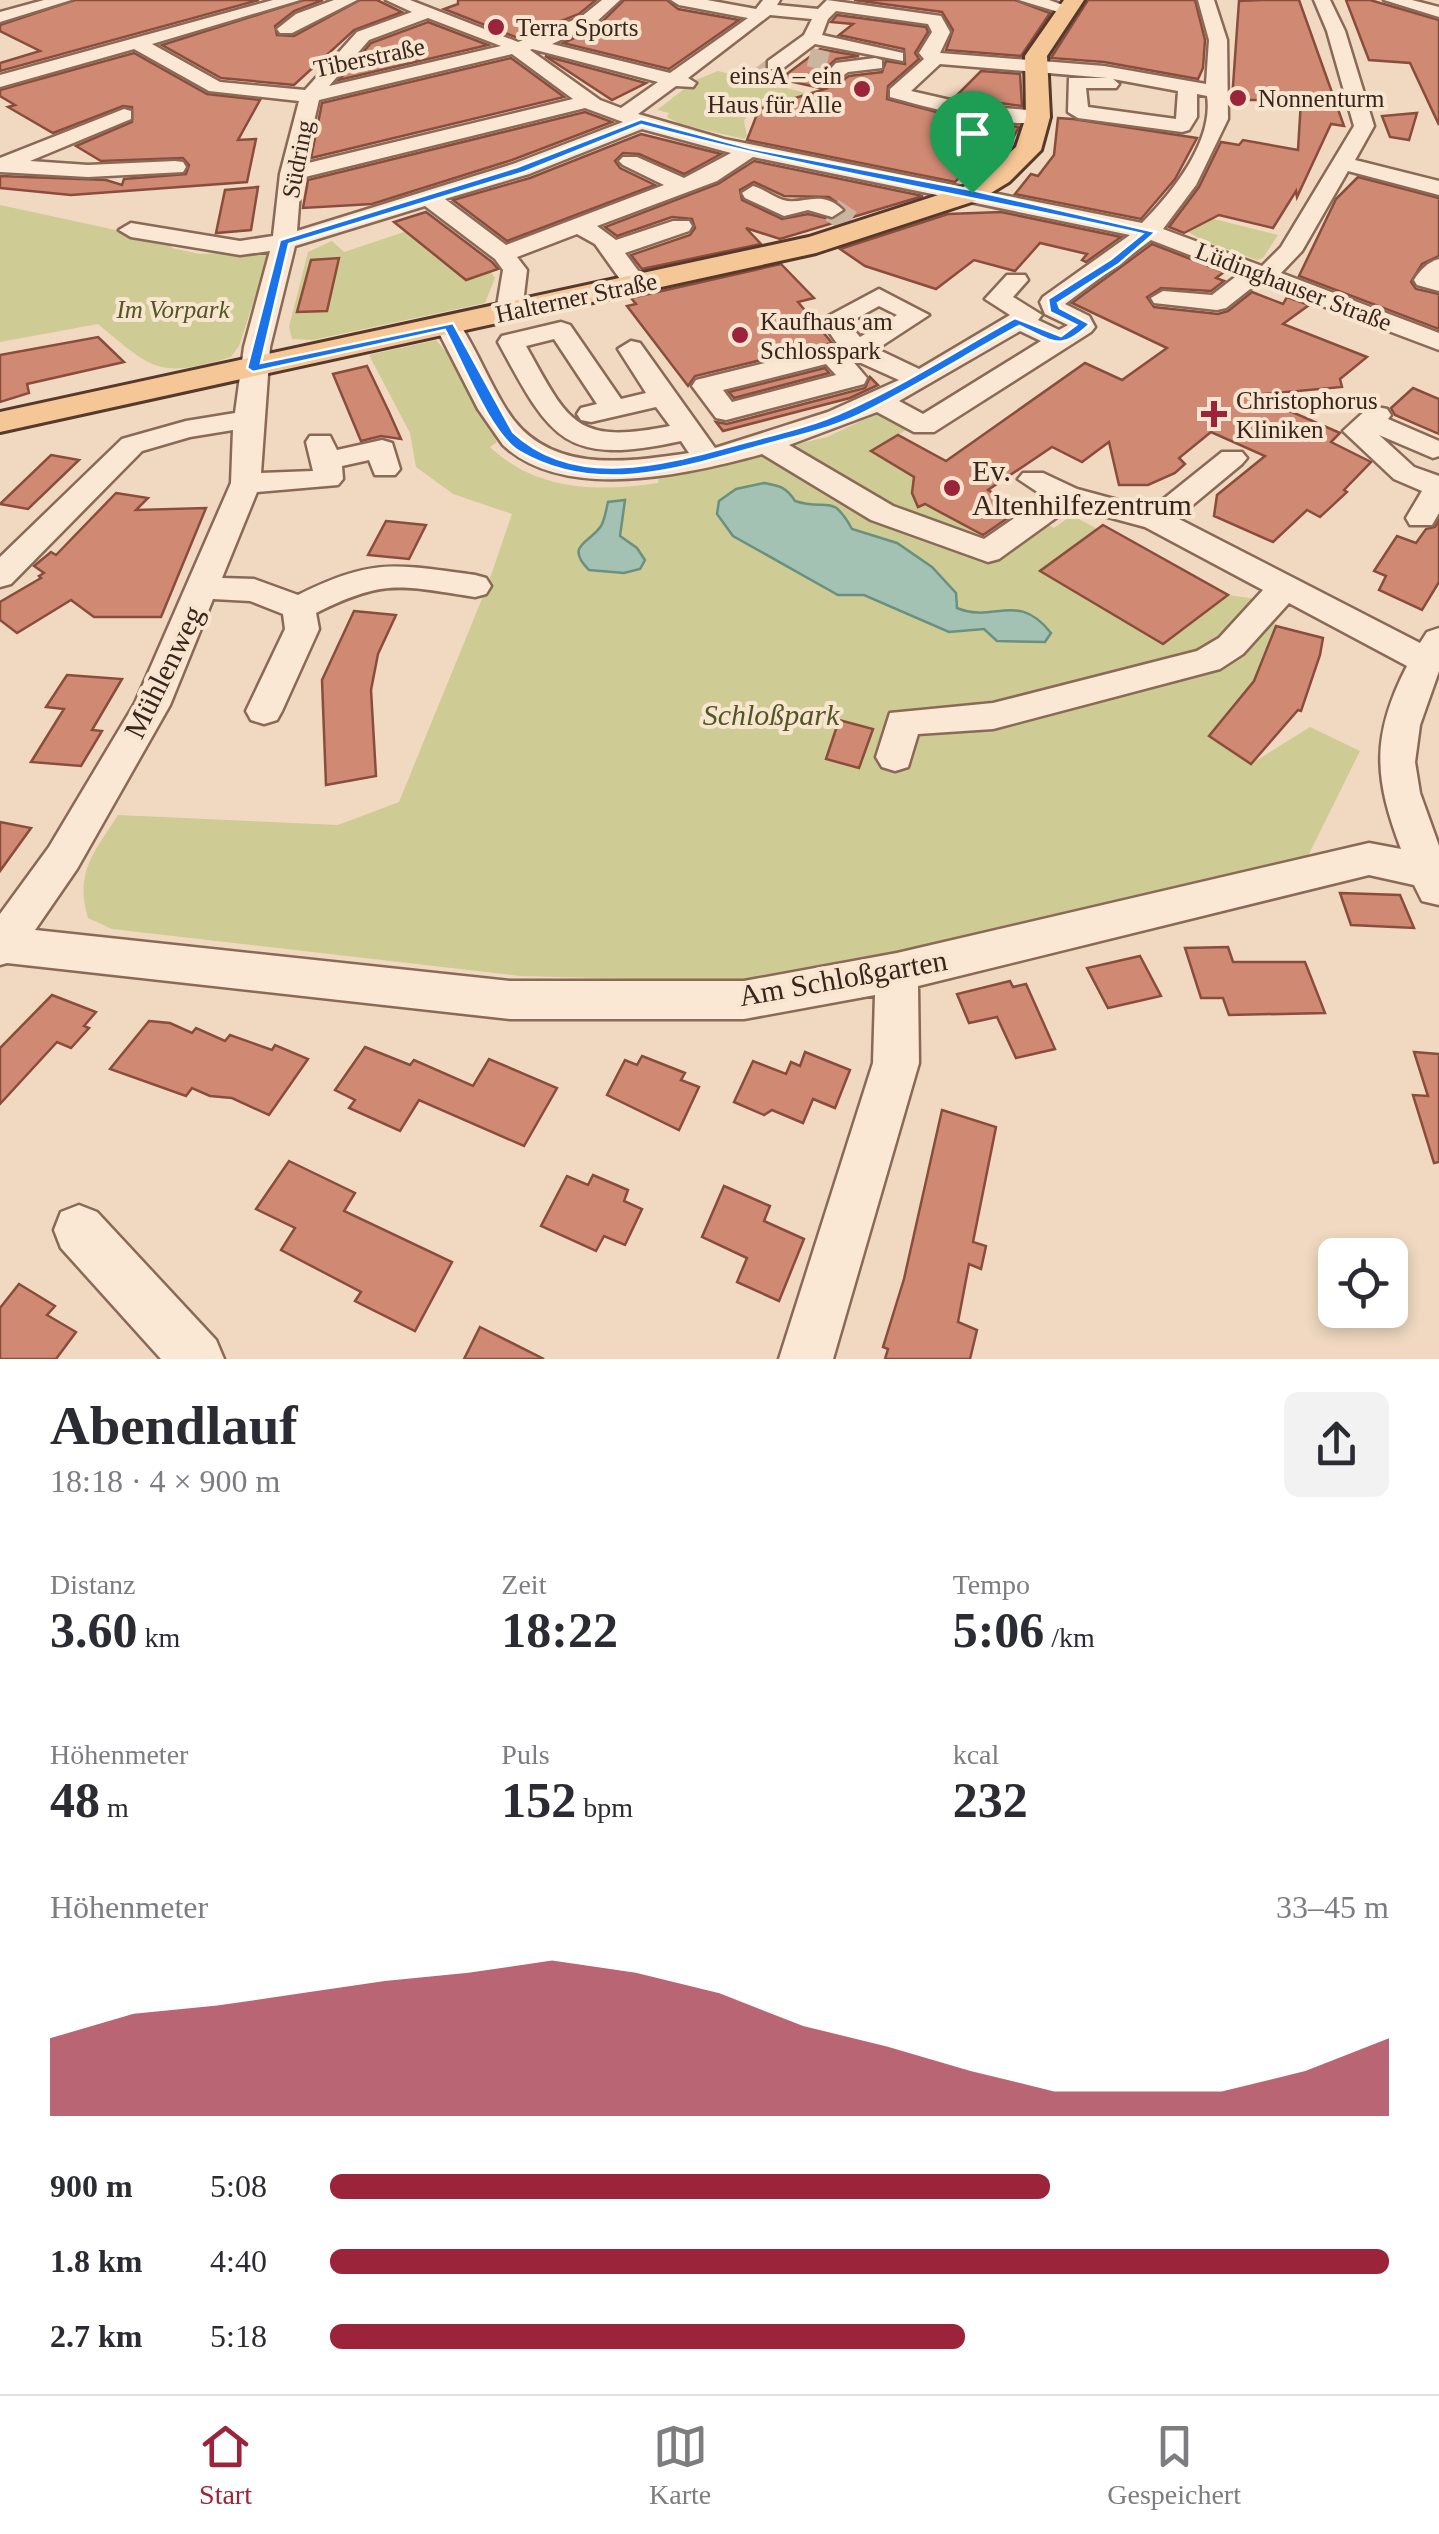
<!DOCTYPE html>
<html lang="de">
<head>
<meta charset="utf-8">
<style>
	body { margin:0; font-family:Georgia,serif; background:#f2f2f3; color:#2b2b33; height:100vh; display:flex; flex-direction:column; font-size:38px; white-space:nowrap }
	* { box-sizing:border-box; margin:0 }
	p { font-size:32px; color:#7c7c81 }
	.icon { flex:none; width:55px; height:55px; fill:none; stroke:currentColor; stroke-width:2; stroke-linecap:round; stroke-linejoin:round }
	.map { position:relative; height:1359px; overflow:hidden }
	.details { display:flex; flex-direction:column; background:#fff; flex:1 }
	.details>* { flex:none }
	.buttons { position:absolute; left:1318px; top:1238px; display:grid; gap:20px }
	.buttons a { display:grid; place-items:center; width:90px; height:90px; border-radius:15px; background:#fff; box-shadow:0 5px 15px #0003; font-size:50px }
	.pin { position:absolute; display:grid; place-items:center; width:85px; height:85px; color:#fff; margin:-102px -42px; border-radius:50% 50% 50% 0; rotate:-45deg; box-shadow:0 0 10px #0007 }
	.pin .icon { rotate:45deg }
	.round { display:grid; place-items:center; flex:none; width:105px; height:105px; border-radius:15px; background:#f2f2f3 }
	.headline { display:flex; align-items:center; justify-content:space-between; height:170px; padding:0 50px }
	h1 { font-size:55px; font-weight:700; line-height:75px }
	.metrics { display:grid; grid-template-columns:repeat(3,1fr); gap:15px; height:170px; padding:10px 50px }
	.metrics div { display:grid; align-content:center }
	.metrics b { font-size:50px; font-weight:700 }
	.metrics small { font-size:28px; font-weight:400 }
	.metrics p { font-size:28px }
	.chart { height:280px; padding:20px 50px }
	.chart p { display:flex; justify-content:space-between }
	.chart svg { width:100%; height:180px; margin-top:10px; fill:#9c243a; opacity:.7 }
	ul { padding:0 50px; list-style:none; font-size:32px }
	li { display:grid; grid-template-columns:160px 120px 1fr; align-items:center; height:75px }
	li i { height:25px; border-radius:12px; background:#9c243a }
	.tabs { display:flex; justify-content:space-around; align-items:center; height:140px; border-top:2px solid #e1e1e2; background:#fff; font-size:28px; color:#7c7c81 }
	.tabs a { display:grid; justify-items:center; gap:5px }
	.tabs .current { color:#9c243a }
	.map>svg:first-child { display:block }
</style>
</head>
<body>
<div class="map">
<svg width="1439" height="1359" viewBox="0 0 1439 1359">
	<rect width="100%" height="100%" fill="#f0d9c0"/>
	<g fill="#cfcb94">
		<path d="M718,71L810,94L792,108H751L744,121L747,136L744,139L680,124L667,117L669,113L657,110L696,80Z"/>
		<path d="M0,205L171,242L172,248L200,254L270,251L239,346L231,357C159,379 153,370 98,324L0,342Z"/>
		<path d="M1182,211L1278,235L1263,258L1257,260L1204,241L1177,226Z"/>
		<path d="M407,231L465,280L490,271L495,278L485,303L313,340L292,339L289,327L308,252L332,241L344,252Z"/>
		<path d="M436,340L454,362L497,442L490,447C537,491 598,492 658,483L659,477L827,437L880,412L909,428L871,452L916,478L912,493L921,505L925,504L987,539L1027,512L1054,528L1072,515L1097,529L1041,570L1163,644L1228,595L1250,598L1275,611C1278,661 1239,700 1210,736L1251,764L1310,727L1360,751L1308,856L1293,868L751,982L520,976L112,929L88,918C74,873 95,851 118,815L338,825L399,802L488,584L512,514L453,494L416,467L410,433L369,355Z"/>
	</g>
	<g fill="#a3c2b3" stroke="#6a9080" stroke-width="2.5">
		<path d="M764,483C780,486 786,487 795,501C828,512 831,491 852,529L897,543L932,567L956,593L957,608C995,624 1017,590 1051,633L1045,642L997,641L984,629L949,632L864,595H838L733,536L717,514L719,501L736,489Z"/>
		<path d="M625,500L620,536L637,548L645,560L640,569L624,573L589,570C564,545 590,543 601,526C605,519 606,510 608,502Z"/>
	</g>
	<g fill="#d08a74" stroke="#8a4d3c" stroke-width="2.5" fill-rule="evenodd">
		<path d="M75,0H259L0,71V63L40,51L0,31V25Z"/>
		<path d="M304,0H323L294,11L275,26L277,35L294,36L360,0H377L402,12L354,30L294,85L221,78L162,45Z"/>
		<path d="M458,0H596L579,14L518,38L444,9L458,4Z"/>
		<path d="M624,0H667L678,9L739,20L669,69L563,43L596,28Z"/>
		<path d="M854,0H1015L1050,13L1021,56L946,50L953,30L942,12Z"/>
		<path d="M1088,0H1195L1205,40L1203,68L1198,79L1104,62L1051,58Z"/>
		<path d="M1262,0H1299L1344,126L1331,124L1297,197L1296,191L1273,228L1219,215L1184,233L1169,227L1199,187L1221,142L1239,145L1243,140L1298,150L1301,100H1232L1239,1Z"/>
		<path d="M1346,0H1370L1439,20V125L1410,63L1369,60Z"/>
		<path d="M837,15L926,27L928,32L915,53L919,59L888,86L887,99L971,121L1019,127L1008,147L982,156L955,182L747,140L759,109L825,89L780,79L820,49L859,56L836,59L820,74L821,80L832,87L849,76L882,72L886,61L905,64L904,49L839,35L853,24L831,22Z"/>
		<path d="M428,22L488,45L339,80L371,43Z"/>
		<path d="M134,53L207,94L260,100L238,140L256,139L247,182L71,195L0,188V176L106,180L122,185L124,179L186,174L189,165L183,158L101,161L76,146L132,122V107L123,106L53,133L8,107L15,105L0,96V90Z"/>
		<path d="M545,56L646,83L612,100Z"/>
		<path d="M511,58L564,97L311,158L322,103Z"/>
		<path d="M981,71L1020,74L1022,106L955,97Z"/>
		<path d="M585,112L612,122L512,160L372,204L303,208L308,180Z"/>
		<path d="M1417,113L1409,140L1390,137L1382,116Z"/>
		<path d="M1058,118L1073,119L1197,138L1175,179L1141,219L1015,194L1031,174L1038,176L1054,155Z"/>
		<path d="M641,134L721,154L684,174L639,154L623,153L615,161L620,168L655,185L507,241L453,200L530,178Z"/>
		<path d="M754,161L923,196L780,239L746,228L761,244L642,269L631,255L690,235L695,228L692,219L672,217L617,236L605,227L718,184ZM754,182L784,196L829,197L847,210L834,220L808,214L782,219L742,200L740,190Z"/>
		<path d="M1358,177L1439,198V256L1422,264L1411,282L1416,289L1439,294V329L1299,276L1336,199Z"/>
		<path d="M258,187L251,230L216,233L225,190Z"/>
		<path d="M426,212L492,262L498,269L466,280L394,222Z"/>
		<path d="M1001,212L1121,237L1086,262L1082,260L1087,254L1040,243L1015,271L974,260L936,289L865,266L840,249L948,214Z"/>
		<path d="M1152,244L1224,272L1216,278L1224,281L1211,291L1161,288L1147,297L1154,307L1218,314L1228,311L1252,292L1283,304L1287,297L1309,305L1283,324L1367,357L1340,379L1342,387L1253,395L1340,433L1331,442L1371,462L1344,490L1347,492L1320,517L1307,510L1273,542L1214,516L1217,495L1265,456L1211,432L1179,458L1185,464L1175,473L1148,485H1119L1109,442L1082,462L1052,447L988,490L1021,509L983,535L925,504L918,507L912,493L914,477L871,451L898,435L946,461L1085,363L1122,380L1167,348L1072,303Z"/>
		<path d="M339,258L327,311L297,312L311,260Z"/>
		<path d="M781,264L814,298L798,302L832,343L695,376L688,386L627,306L636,304L631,298Z"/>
		<path d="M98,337L124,362L27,384L29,393L0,402V355Z"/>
		<path d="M367,366L389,412L401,439L381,436L361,441L333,374Z"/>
		<path d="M825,368L829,373L734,398L729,392Z"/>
		<path d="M870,377L878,385L850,398L723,431L716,422L727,424L865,388Z"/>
		<path d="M1413,388L1439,399V434L1395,415L1391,408Z"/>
		<path d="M51,455L79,460L28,509L0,504Z"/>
		<path d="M116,493L148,498L136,510L206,508L161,617H94L71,600L17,633L0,620V602L41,578L39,576L44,573L34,566L51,552L56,555Z"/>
		<path d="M1439,520V582L1422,610L1379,590L1386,576L1374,571L1397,536L1416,543L1426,529L1435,527Z"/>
		<path d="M386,521L426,525L409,559L368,555Z"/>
		<path d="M1103,525L1228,595L1163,644L1040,571Z"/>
		<path d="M354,611L396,615L378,654L371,690L376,776L326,785L322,680Z"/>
		<path d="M1276,626L1323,638L1320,655L1301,711L1298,710L1251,764L1209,736L1254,681Z"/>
		<path d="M67,675L122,679L92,730L102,731L81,766L31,762L64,709L46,707Z"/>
		<path d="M839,720L873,729L859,768L826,759Z"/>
		<path d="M0,822L31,828L0,871Z"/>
		<path d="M1340,893L1400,895L1414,928L1351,925Z"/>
		<path d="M1228,947L1233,962H1305L1325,1013L1229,1015L1223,998H1201L1185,948Z"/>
		<path d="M1140,956L1161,996L1108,1008L1087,968Z"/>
		<path d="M1010,981L1013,987L1026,984L1055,1049L1016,1058L997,1017L969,1023L957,994Z"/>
		<path d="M52,995L96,1012L84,1026L89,1028L71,1048L57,1042L0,1104V1048Z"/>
		<path d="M149,1021L170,1023L192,1033L196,1028L225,1041L230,1035L272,1050L275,1045L308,1059L269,1115L232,1098L210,1096L192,1088L186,1096L110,1069Z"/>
		<path d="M365,1047L410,1065L414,1060L473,1086L489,1059L557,1088L524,1146L419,1100L400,1131L349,1108L355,1100L335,1090Z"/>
		<path d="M805,1052L850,1070L835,1108L813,1099L803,1123L772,1110L764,1115L734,1102L753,1061L786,1074L791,1062L800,1066Z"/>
		<path d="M1414,1052L1439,1054V1162L1434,1163L1413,1095L1428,1096Z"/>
		<path d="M642,1056L685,1073L681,1080L699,1087L679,1130L607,1095L625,1060L637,1065Z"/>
		<path d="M942,1110L996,1127L973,1242L986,1246L981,1269L969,1264L958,1322L977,1330L970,1359H885L888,1349L883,1347L904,1279Z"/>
		<path d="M289,1161L355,1193L344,1211L452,1262L415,1331L355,1301L361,1292L281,1250L295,1228L256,1209Z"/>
		<path d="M593,1175L628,1190L624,1201L642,1209L625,1245L604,1236L596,1251L541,1226L567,1176L588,1185Z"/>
		<path d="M724,1186L770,1206L764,1221L804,1239L779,1301L737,1282L747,1258L702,1237Z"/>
		<path d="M19,1284L55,1306L47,1315L76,1332L56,1359H0V1308Z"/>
		<path d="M480,1327L544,1359H464Z"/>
	</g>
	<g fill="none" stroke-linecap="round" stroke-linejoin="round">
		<g stroke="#cbb59f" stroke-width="19" stroke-dasharray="19 10" stroke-linecap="butt">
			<path d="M809,57L835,63"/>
			<path d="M762,75L775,65"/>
		</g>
		<path stroke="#cbb59f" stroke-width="24" stroke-dasharray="24 12" stroke-linecap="butt" d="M832,210L850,222"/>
		<defs>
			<g id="minor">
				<path d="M44,0H71L0,22V12Z"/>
				<path d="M273,0H300L152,44L220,82L305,90L357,32L412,12L386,0H410L518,42L581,17L602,0H620L593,25L552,44L670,73L748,18L679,5L671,0H707L756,9L763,0H780L777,5L818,9L827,0L941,16L950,32L940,53L1104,66L1206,84L1209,40L1198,0H1214L1227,40L1228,119L1196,185L1163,229L1262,266L1281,247L1354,126L1327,31L1314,0H1330L1345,31L1374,126L1355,160L1439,181V195L1348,171L1302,251L1281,273L1439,333V350L1259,282L1226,308L1217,310L1154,303L1151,298L1163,291L1212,295L1239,274L1151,240L1065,304L1089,316L1095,327L1091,332L934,432H914L877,412L789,445L893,506L984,539L1045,497L1018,479L1023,473H1043L1077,489L1151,509L1222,452H1242L1247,458L1242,464L1177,518L1420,643L1427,632L1439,628V671L1420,725L1415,762L1420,793L1439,846V905L1422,901L1414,885L1369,875L918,986L919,1063L833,1359H779L873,1063L875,995L744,1019H510L7,963L0,965V914L49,847L135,703L231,483L233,430L190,437L142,451L11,584L0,587V557L122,439L186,421L235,413L244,347L270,251L240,255L131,237L119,230L131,223L240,241L273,236L280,174L299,101L209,91L134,49L0,87V75ZM836,11L928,24L932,32L919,53L924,59L890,89V97C920,105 1026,136 1048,117L1038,111L972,105L911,91L940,64L1107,78H1069L1068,112L1078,118L1182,132L1189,130L1197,117V94L1207,96C1214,141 1172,193 1142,223L724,139L638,114L676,86L693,87L696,83L688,78L770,15L812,19L804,35L768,61V69H782L815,44L903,61V53L822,35L828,19ZM428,18L501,46L329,86L369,40ZM530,50L532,49L658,82L621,108L600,100ZM512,54L573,99L304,164L319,100ZM1113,79L1178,91L1176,119L1088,107L1086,88H1116L1119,84ZM585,108L623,122L513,164L297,231L301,178ZM642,129L731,153L684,178L637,157H623L619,161L623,165L664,185L506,245L445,199L529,174ZM753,157L1130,235L1043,297L1040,302L1045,314L1068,325L1059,330L1038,320L1042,315L1013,297L1028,280L1025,275H1007L985,299L1010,315L919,369L877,349L929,315L879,289L821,320L838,345L696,380L692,386L716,418L726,420L864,384L867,378L850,358L899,380L828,412L715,448L640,343L631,341L618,349L646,393L621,399L570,325L561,322L502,336L498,342C550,438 563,467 681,441L689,453C623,463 546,474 506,409C488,380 476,348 457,320H439L435,325L478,409L503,445C565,503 689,474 762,454L871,520L988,562L999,559L1071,507L1145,527L1263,590L1219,638L1197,651L993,703L890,713L876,757L882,767L895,771L908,767L918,734L993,729L1220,669L1243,654L1289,603L1407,666C1371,736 1374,778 1401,849L1369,843L897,953L744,981H510L35,930L77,869L170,705L213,599L250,601L283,614L285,629L246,711L251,720L264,724L277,720L282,711L319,629L316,613C386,578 401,586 475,597L486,594L491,586L486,578L475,575C394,564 373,558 298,595L254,579L222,578L257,492L338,485L343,479L342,466L369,460L375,475H395L400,469L392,443L382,440L337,450L330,436H310L306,442L313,471L261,473L270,347L295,246L425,206L495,259L503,270L496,312L509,320L522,312L527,270L517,257L577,234L595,244L627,289H645L648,284L625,253L689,231L692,226L689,221H673L616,240L597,226L717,181ZM879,306L897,315L860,337L848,323ZM1020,331L1041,341L923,414L899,401ZM554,339L597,404L581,408L577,414L581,420L591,422L656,407L670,426C575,445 569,423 526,346ZM826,364L836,375L732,402L723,390Z"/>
				<path d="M334,0H357L292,33H280L277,29L296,14Z"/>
				<path d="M1019,0H1049L1074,9L1065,14Z"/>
				<path d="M1384,0H1412L1439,7V17Z"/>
				<path d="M875,58L882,60V68L848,72L832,83L823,77L836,63Z"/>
				<path d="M124,109L131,111V119L30,161L88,165L175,161L183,162L186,167L183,172L88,177L0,172V158Z"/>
				<path d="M753,186C764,189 772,196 783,200C802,206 821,188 843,210L832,217L808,210L784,216L745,198L742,193Z"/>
				<path d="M1439,259V291L1417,285L1414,280C1420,270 1428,262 1439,259Z"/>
				<path d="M1377,407L1387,409L1391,415L1388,419L1439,441V456L1433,458L1379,435L1414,467L1439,476V513L1432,525H1410L1406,518L1422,491L1394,479L1343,431L1367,409Z"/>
				<path d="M79,1205L97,1212L216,1340L224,1359H161L61,1248L54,1230L61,1212Z"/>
			</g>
			<path id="major" d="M1064,0H1084L1047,56L1050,117L1041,150L1009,182L981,199L816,253L0,432V412L809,237L963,187L991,170L1016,147L1026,117L1025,56Z"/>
		</defs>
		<use href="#minor" stroke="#8a6957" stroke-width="5"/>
		<use href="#major" stroke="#57382c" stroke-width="6"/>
		<use href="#minor" fill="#fae8d4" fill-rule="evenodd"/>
		<use href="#major" fill="#f6c796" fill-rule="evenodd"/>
	</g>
	<path fill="#1a73e8" stroke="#fff" stroke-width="2.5" fill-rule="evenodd" d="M641,119L750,148L972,190L1156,232L1119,264L1058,303L1060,308L1090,324C1060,353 1053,341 1019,326C966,355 914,388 859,415C827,430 791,438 757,447C680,469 596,496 520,452C491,436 462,361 445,330L253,372L247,368L280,240L517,167ZM641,125C807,169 976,197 1142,234L1111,259L1048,299L1050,312L1076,325L1061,336L1015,318C959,349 905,384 847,410C815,425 780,433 746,442C672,462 577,492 513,432L453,323L261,363L289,244L525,172Z"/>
	<g fill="#9c243a" stroke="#f7e5d0" stroke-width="4">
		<circle cx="496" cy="27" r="10"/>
		<circle cx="862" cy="89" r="10"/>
		<circle cx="1238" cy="98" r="10"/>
		<circle cx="740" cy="335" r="10"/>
		<path d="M1209 399h10v10h10v10h-10v10h-10v-10h-10v-10h10z"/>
		<circle cx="952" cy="488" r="10"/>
	</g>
	<g text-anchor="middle" stroke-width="8" stroke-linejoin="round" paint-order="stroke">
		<g font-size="25" fill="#39251c" stroke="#f7e5d0" text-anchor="start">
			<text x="516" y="36">Terra Sports</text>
			<text x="842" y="84" text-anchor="end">einsA – ein<tspan x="842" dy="29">Haus für Alle</tspan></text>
			<text x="1258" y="107">Nonnenturm</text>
			<text x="760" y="330">Kaufhaus am<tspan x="760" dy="29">Schlosspark</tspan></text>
			<text x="1236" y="409">Christophorus<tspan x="1236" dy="29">Kliniken</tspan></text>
		</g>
		<g font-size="25" fill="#39251c" stroke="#f7e5d0">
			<text transform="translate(369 57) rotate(-12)" y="9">Tiberstraße</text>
			<text transform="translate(297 159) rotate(-79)" y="9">Südring</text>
			<text transform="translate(1294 286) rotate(21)" y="9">Lüdinghauser Straße</text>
			<text transform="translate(576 297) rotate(-12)" y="9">Halterner Straße</text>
		</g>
		<g font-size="25" font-style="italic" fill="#525622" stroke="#f7e5d0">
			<text x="173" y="318">Im Vorpark</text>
		</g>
		<g font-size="30" fill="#39251c" stroke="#f7e5d0" text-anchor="start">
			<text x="972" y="481">Ev.<tspan x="972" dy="34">Altenhilfezentrum</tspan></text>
		</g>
		<g font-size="30" fill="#39251c" stroke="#f7e5d0">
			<text transform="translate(164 672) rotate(-64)" y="10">Mühlenweg</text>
			<text transform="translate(843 978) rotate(-10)" y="10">Am Schloßgarten</text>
		</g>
		<g font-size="30" font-style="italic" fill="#525622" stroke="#f7e5d0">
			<text x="771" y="725">Schloßpark</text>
		</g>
	</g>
</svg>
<div class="buttons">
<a><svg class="icon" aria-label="locate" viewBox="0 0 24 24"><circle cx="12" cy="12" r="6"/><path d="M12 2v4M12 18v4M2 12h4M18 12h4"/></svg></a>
</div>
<div class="pin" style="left:972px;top:193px;background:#1e9e55"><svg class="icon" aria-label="arrive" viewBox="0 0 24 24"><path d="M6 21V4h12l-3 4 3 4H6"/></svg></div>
</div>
<section class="details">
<div class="headline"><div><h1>Abendlauf</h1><p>18:18 · 4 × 900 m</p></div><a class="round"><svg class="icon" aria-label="share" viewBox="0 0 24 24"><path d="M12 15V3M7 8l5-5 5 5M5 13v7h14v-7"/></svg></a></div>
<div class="metrics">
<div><p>Distanz</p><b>3.60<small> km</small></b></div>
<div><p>Zeit</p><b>18:22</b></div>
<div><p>Tempo</p><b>5:06<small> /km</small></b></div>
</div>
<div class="metrics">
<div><p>Höhenmeter</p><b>48<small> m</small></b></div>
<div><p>Puls</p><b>152<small> bpm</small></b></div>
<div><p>kcal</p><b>232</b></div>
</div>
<div class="chart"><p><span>Höhenmeter</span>33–45 m</p>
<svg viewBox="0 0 160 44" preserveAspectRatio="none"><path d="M0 44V25L10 19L20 17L30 14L40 11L50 9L60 6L70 9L80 14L90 22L100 27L110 33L120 38L130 38L140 38L150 33L160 25V44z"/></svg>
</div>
<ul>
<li><b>900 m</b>5:08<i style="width:68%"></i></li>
<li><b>1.8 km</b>4:40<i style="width:100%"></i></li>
<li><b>2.7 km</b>5:18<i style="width:60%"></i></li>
</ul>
</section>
<nav class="tabs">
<a class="current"><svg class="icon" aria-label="home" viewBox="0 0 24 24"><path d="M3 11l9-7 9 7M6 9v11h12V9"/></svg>Start</a>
<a><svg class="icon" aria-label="map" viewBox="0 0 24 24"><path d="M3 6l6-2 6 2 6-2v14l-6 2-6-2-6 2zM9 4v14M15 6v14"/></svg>Karte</a>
<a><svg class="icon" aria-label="saved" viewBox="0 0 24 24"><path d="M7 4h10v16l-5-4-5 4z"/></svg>Gespeichert</a>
</nav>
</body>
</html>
